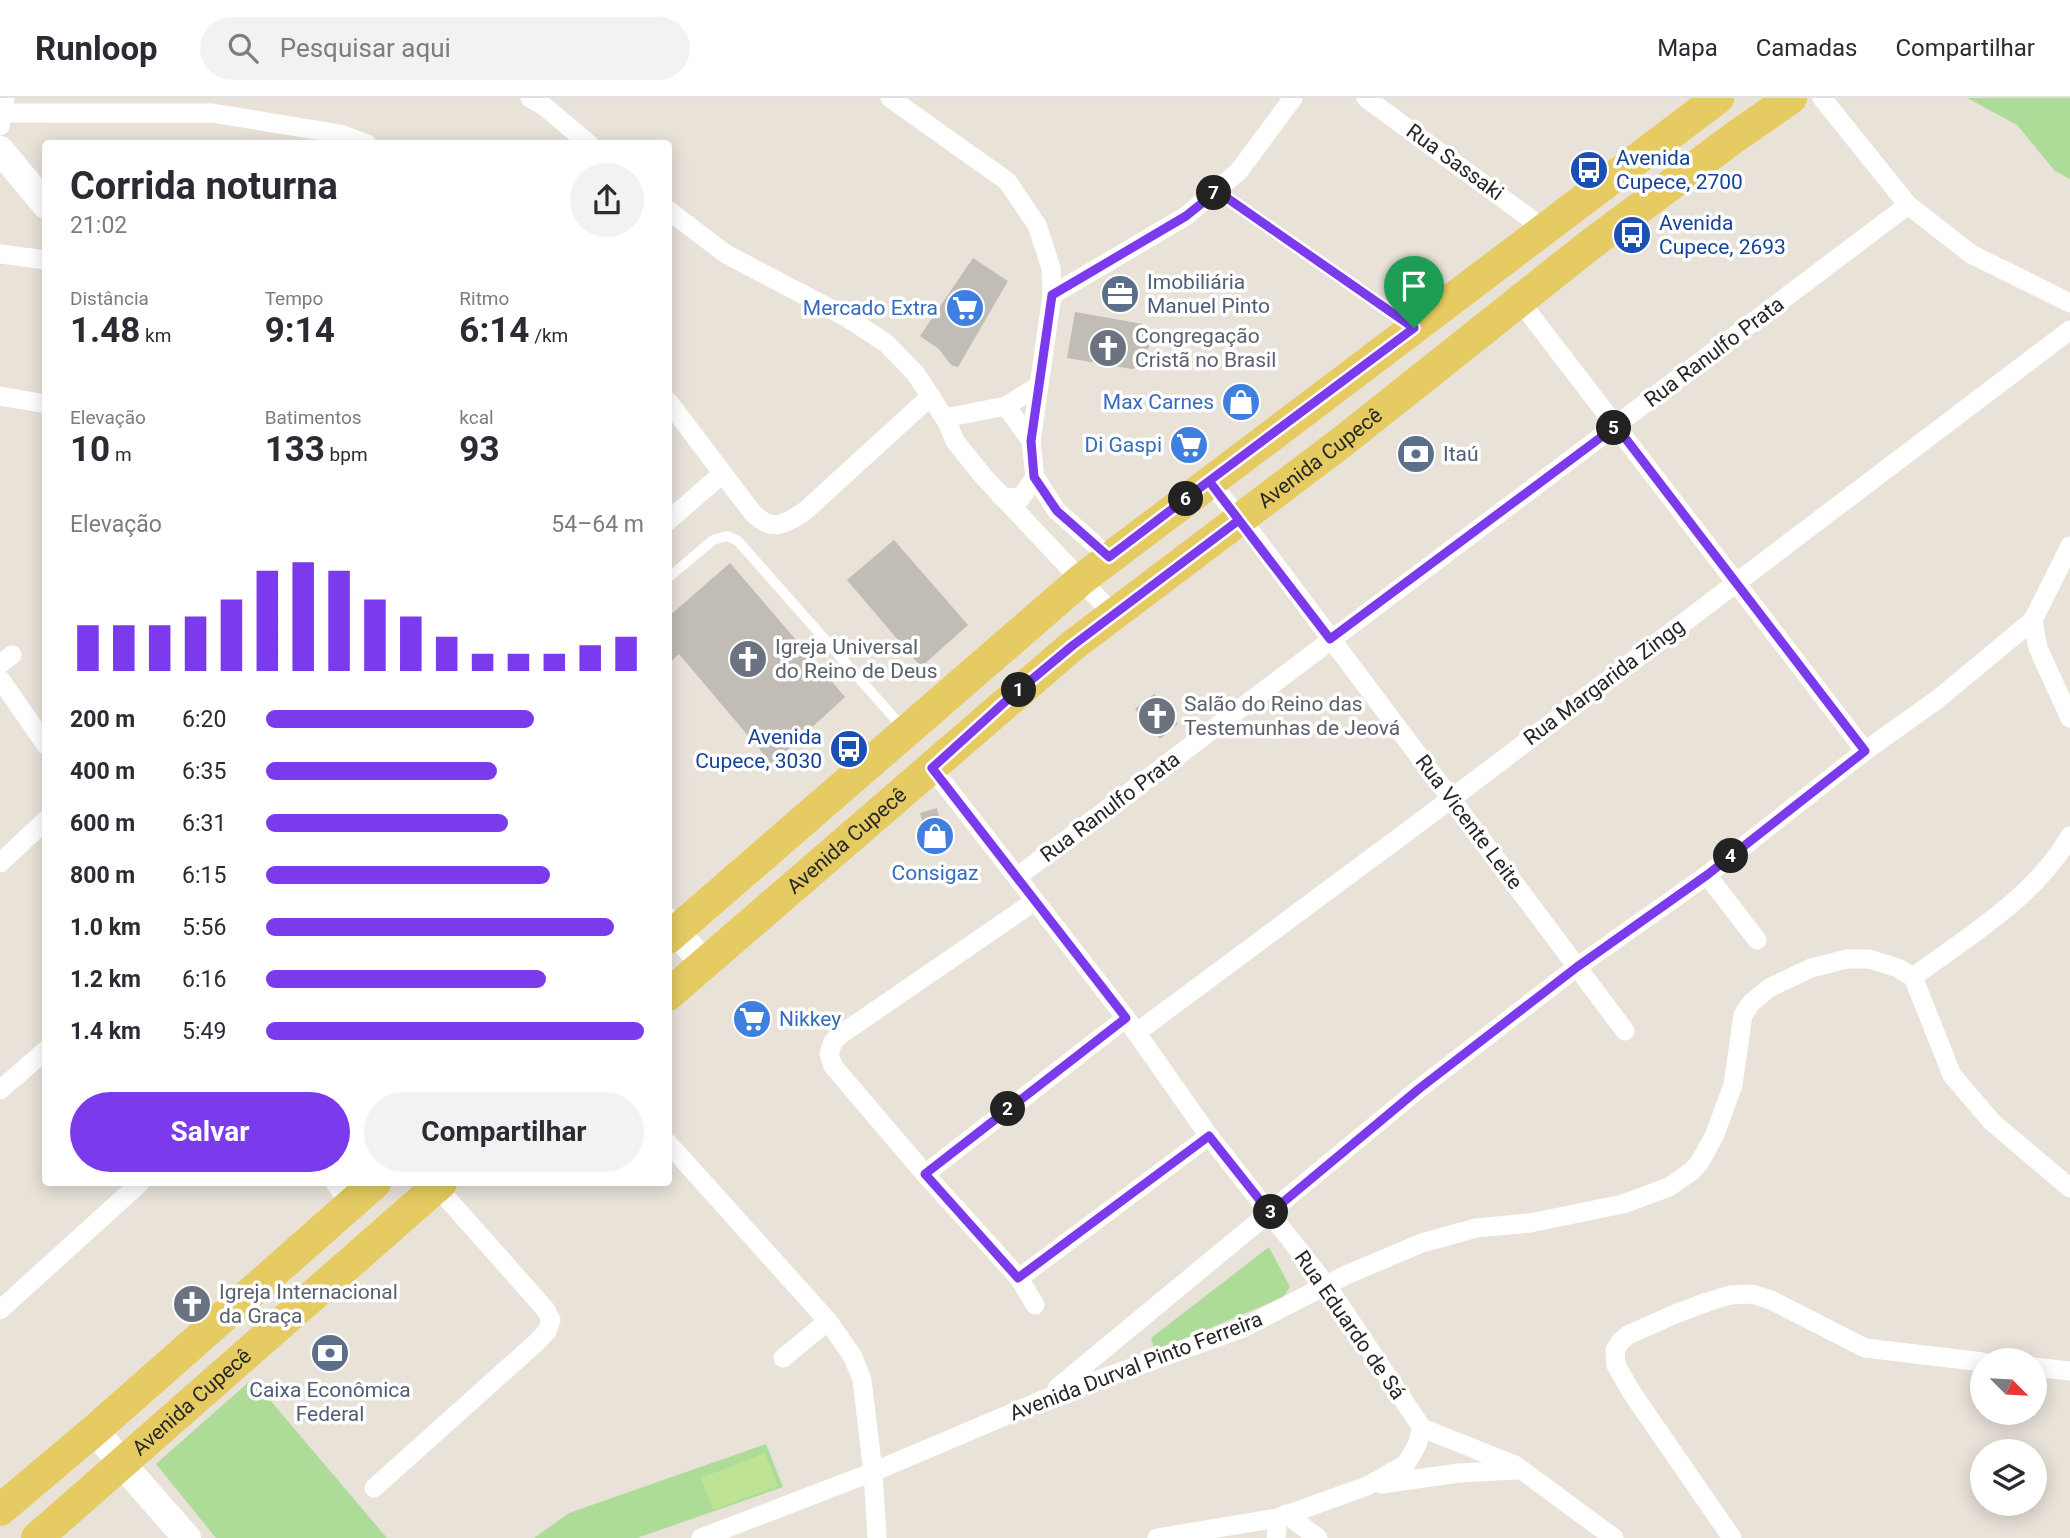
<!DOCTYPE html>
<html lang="pt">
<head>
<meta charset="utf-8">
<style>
	body { margin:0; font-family:Roboto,sans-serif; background:#f2f2f3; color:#2b2b33; height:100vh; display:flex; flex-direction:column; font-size:26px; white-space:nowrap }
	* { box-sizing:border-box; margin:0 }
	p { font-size:23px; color:#7c7c81 }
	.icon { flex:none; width:38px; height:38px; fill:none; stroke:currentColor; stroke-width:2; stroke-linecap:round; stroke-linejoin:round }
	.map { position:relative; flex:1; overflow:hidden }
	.panel { position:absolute; left:42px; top:42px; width:630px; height:1046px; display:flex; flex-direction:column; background:#fff; border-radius:7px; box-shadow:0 4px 18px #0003 }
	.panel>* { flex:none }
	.needle { width:46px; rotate:114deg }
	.controls { position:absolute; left:1970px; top:1250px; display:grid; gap:14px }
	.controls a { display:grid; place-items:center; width:77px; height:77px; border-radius:50%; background:#fff; box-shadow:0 4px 18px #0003; font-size:35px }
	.pin { position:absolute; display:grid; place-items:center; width:60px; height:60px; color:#fff; margin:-72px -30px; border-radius:50% 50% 50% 0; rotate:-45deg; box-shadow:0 0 7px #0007 }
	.pin .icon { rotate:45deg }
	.km { position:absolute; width:35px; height:35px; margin:-18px; border-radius:50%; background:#222; color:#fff; font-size:19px; line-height:35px; text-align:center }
	.round { display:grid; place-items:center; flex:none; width:74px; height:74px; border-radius:37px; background:#f2f2f3 }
	.headline { display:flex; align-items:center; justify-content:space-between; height:119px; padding:0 28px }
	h1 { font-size:38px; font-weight:700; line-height:52px }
	.stats { display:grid; grid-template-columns:repeat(3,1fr); gap:10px; height:119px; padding:7px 28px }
	.stats div { display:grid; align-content:center }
	.stats b { font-size:35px; font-weight:700 }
	.stats small { font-size:19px; font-weight:400 }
	.stats p { font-size:19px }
	.chart { height:196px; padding:14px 28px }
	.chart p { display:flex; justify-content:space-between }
	.chart svg { width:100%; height:126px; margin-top:7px; stroke:#7c3aed; stroke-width:6 }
	.cta { display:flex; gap:14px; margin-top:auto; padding:14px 28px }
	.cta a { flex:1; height:80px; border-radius:42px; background:#7c3aed; color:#fff; font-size:28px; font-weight:700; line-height:80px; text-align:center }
	.cta a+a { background:#f2f2f3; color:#2b2b33 }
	ul { padding:0 28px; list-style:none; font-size:23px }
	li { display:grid; grid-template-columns:112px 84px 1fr; align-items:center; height:52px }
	li i { height:18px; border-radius:9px; background:#7c3aed }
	header { display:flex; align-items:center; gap:42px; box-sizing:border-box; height:98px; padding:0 35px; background:#fff; border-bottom:2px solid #e1e1e2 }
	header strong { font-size:33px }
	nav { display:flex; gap:38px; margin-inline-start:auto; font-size:24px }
	.search { width:490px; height:63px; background:#f2f2f3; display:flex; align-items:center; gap:18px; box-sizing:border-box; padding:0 24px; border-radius:38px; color:#7c7c81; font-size:26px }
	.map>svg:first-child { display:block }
</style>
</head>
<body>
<header>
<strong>Runloop</strong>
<div class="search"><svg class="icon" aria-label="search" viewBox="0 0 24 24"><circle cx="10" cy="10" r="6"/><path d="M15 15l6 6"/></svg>Pesquisar aqui</div>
<nav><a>Mapa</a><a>Camadas</a><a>Compartilhar</a></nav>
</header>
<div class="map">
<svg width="2070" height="1440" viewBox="0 0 2070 1440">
	<rect width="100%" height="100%" fill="#e8e2d9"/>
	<g fill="#addc98">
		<path d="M1967,0H2070V81L2055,73L2017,27Z"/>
		<path d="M1269,1149L1290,1189L1283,1199L1163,1250H1154L1151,1240Z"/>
		<path d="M252,1281L387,1440H216L156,1366Z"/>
		<path d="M766,1346L783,1389L637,1440H534L569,1415Z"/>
	</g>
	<path fill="#bee395" d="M765,1355L778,1388L713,1412L701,1380Z"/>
	<g fill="#c1bcb5">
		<path d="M973,160L1008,183L958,269L951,267L939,251L920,238Z"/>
		<path d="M1075,214L1143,226L1151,240L1144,267L1132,271L1067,260Z"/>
		<path d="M894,442L968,527L921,569L847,482Z"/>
		<path d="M730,465L845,599L772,666L679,556L668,566V519Z"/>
		<path d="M1154,596L1178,626L1160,641L1135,611Z"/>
		<path d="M937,710L940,724L923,728L920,715Z"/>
	</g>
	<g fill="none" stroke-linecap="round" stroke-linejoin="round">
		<g stroke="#fff" stroke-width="10">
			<path d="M1217,93L1411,228"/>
			<path d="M668,480L713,442L727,438L738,443L903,630"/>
		</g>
		<g stroke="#fff" stroke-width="19">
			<path d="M530,0L544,8L589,46"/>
			<path d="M890,0L1007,83L1037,127L1051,170L1052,197L1031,343L1035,379L1057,413L1109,459"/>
			<path d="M1366,0L1543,130"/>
			<path d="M1822,0L1908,107L1971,156L2070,205"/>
			<path d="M4,15H212L340,36L367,46"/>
			<path d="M0,28L5,0"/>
			<path d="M668,112L726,156L846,219L886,245L916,276L947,324L955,343L983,378L1113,516"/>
			<path d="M0,156L46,162"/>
			<path d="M1052,197L1186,118L1239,73L1293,0"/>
			<path d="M1519,202L1865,653"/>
			<path d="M0,298L46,306"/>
			<path d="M668,303L752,414C772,435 784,427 805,413L931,298"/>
			<path d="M1006,308L1031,343"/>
			<path d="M945,320L1006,308L1038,288"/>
			<path d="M1209,383L1254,438L1625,933"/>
			<path d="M1001,399L1021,400L1035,379"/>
			<path d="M668,423L722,376"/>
			<path d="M2033,522L2038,550L2070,620"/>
			<path d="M0,566L12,557"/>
			<path d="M0,581L46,647"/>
			<path d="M932,670L1126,920L1209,1038L1327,1188L1422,1330L1515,1367L1614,1440"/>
			<path d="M0,765L46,722"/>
			<path d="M1707,777L1757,842"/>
			<path d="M1017,779L1908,107"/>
			<path d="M1035,803L840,937L833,944L829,956L833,968L925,1076L1019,1180L1035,1207"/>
			<path d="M1913,879L1952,977L1992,1024L2070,1090"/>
			<path d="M1136,935L1451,701L2070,232"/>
			<path d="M0,992L46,952"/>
			<path d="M668,1045L828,1223L853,1259L862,1282L873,1374L877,1440"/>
			<path d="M925,1076L1126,920"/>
			<path d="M335,1085L350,1106"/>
			<path d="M1019,1180L1209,1038"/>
			<path d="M0,1212L140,1085"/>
			<path d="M783,1260L828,1223"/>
			<path d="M2035,1269L2070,1273"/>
			<path d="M1057,1290L1420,990L1577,869L1707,777L1865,653L1938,601L2033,522L2070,448"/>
			<path d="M1381,1386L1459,1375L1518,1372"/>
			<path d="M374,1390L538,1243L547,1233L551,1222L546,1212L437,1089"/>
			<path d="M1286,1416L1318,1440"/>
			<path d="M701,1440L873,1374L1045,1301L1243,1230L1346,1177L1422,1145L1476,1130L1530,1125L1623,1106L1669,1089L1692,1073L1700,1064L1715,1036L1733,987L1743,917L1751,905L1769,890L1811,870L1847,861H1869L1898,870L1913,879C1969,838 2035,799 2070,738"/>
			<path d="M1157,1440L1278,1420L1367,1388L1406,1366L1417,1347L1422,1330"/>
			<path d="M1276,1440L1278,1420"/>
			<path d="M1732,1440L1632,1295L1616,1267L1615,1252L1621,1243L1628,1237L1675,1216L1707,1204L1730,1197L1752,1196L1771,1202L1865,1250L1983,1264"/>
		</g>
		<g stroke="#fff" stroke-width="28">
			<path d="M0,52L46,107"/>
			<path d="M668,824L704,866"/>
			<path d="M95,1332L122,1366L187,1440"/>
		</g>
		<g stroke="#e5cb61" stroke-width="32">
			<path d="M668,840L1082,481L1718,0"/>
			<path id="s1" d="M668,897L1072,548L1342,344L1591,146L1735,39L1791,0"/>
			<path d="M0,1412L95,1332L375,1085"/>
			<path id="s2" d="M37,1440L441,1085"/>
		</g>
	</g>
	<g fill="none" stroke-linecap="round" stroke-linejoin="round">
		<defs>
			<path id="route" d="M1414,230L1209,383L1239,422L1072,548L1006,603L932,670L1126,920L925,1076L1018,1180L1209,1038L1270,1115L1420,990L1577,869L1707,777L1865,653L1616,328L1330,541L1209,383L1109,459L1057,413L1034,379L1031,343L1052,197L1186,118L1217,93L1414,230"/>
		</defs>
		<use href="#route" stroke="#fff" stroke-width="14"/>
		<use href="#route" stroke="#7c3aed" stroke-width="9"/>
	</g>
	<defs>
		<symbol id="bus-disc" viewBox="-11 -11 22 22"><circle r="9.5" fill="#1a4fb4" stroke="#fff"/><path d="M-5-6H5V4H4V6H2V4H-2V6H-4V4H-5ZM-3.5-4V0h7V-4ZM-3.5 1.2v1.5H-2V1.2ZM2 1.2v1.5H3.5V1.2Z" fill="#fff"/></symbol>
		<symbol id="office-disc" viewBox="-11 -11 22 22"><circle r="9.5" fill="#5c6f8a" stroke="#fff"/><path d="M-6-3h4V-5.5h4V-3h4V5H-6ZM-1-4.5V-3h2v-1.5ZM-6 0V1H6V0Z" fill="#fff"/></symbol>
		<symbol id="supermarket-disc" viewBox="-11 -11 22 22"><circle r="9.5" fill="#3f7fe0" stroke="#fff"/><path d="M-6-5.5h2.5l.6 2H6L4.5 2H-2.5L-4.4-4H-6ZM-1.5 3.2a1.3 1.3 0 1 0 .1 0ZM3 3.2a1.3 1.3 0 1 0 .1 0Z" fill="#fff"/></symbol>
		<symbol id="church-disc" viewBox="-11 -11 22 22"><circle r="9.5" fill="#6b7280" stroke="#fff"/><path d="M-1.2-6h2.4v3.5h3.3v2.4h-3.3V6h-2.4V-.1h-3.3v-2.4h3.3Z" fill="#fff"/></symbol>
		<symbol id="shop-disc" viewBox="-11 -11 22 22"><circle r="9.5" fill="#3f7fe0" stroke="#fff"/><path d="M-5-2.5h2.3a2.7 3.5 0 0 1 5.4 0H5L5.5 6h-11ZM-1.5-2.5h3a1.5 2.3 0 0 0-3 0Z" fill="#fff"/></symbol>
		<symbol id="bank-disc" viewBox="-11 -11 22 22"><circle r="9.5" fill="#5c6f8a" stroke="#fff"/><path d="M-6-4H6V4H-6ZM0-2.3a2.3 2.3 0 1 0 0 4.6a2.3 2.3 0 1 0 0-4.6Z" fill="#fff"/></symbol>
	</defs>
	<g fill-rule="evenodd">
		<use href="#bus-disc" x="1567" y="50" width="44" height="44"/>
		<use href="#bus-disc" x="1610" y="115" width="44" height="44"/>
		<use href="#office-disc" x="1098" y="174" width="44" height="44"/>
		<use href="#supermarket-disc" x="943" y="188" width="44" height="44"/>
		<use href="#church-disc" x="1086" y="228" width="44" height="44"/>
		<use href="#shop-disc" x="1219" y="282" width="44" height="44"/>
		<use href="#supermarket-disc" x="1167" y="325" width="44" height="44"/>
		<use href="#bank-disc" x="1394" y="334" width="44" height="44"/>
		<use href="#church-disc" x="726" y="539" width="44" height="44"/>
		<use href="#church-disc" x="1135" y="596" width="44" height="44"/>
		<use href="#bus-disc" x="827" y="629" width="44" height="44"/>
		<use href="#shop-disc" x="913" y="716" width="44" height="44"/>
		<use href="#supermarket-disc" x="730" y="899" width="44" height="44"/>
		<use href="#church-disc" x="170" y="1184" width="44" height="44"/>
		<use href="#bank-disc" x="308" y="1233" width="44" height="44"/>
	</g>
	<g text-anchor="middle" stroke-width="7" stroke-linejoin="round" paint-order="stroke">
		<g font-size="21" fill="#164399" stroke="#fff" text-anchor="start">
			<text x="1616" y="67">Avenida<tspan x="1616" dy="24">Cupece, 2700</tspan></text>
			<text x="1659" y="132">Avenida<tspan x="1659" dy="24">Cupece, 2693</tspan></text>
			<text x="822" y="646" text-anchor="end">Avenida<tspan x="822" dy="24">Cupece, 3030</tspan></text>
		</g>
		<g font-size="21" fill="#272727" stroke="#fff">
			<text transform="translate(1455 64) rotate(36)" y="7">Rua Sassaki</text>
			<text transform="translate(1714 254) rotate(-37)" y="7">Rua Ranulfo Prata</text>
			<text dy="7" stroke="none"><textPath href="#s1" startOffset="845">Avenida Cupecê</textPath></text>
			<text transform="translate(1604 584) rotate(-37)" y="7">Rua Margarida Zingg</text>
			<text transform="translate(1110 709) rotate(-37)" y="7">Rua Ranulfo Prata</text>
			<text transform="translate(1469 724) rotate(53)" y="7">Rua Vicente Leite</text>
			<text dy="7" stroke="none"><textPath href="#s1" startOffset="236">Avenida Cupecê</textPath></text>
			<text transform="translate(1350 1227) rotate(55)" y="7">Rua Eduardo de Sá</text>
			<text transform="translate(1136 1268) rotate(-21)" y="7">Avenida Durval Pinto Ferreira</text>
			<text dy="7" stroke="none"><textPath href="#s2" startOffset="206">Avenida Cupecê</textPath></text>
		</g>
		<g font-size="21" fill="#4e5e75" stroke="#fff" text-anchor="start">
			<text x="1147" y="191">Imobiliária<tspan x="1147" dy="24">Manuel Pinto</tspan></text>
			<text x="1443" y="363">Itaú</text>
			<text x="330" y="1299" text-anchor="middle">Caixa Econômica<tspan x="330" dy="24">Federal</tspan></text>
		</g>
		<g font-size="21" fill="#366cbe" stroke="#fff" text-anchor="end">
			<text x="938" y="217">Mercado Extra</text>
			<text x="1214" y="311">Max Carnes</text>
			<text x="1162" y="354">Di Gaspi</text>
			<text x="935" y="782" text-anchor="middle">Consigaz</text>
			<text x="779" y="928" text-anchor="start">Nikkey</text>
		</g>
		<g font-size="21" fill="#5b616d" stroke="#fff" text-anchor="start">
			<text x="1135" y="245">Congregação<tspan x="1135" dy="24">Cristã no Brasil</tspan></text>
			<text x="775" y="556">Igreja Universal<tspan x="775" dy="24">do Reino de Deus</tspan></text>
			<text x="1184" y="613">Salão do Reino das<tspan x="1184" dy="24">Testemunhas de Jeová</tspan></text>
			<text x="219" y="1201">Igreja Internacional<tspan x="219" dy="24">da Graça</tspan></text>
		</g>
	</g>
</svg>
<div class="controls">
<a><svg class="needle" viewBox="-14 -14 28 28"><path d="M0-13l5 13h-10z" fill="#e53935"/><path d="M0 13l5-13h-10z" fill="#7c7c81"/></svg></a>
<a><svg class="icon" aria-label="layers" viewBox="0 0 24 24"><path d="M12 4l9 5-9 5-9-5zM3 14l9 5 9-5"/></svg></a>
</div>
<div class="pin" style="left:1414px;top:230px;background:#1e9e55"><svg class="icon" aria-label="arrive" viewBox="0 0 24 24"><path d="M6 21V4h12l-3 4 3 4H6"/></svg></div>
<b class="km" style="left:1019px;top:592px">1</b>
<b class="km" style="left:1008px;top:1011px">2</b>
<b class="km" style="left:1271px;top:1114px">3</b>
<b class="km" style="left:1731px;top:758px">4</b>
<b class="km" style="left:1614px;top:330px">5</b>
<b class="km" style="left:1186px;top:401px">6</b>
<b class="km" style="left:1214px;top:95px">7</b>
<section class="panel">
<div class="headline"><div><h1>Corrida noturna</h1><p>21:02</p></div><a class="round"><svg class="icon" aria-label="share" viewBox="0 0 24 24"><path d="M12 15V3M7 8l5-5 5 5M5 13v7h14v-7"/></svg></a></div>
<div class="stats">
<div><p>Distância</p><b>1.48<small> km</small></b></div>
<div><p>Tempo</p><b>9:14</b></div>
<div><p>Ritmo</p><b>6:14<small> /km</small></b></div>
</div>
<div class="stats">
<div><p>Elevação</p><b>10<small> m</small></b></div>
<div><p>Batimentos</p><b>133<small> bpm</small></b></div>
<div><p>kcal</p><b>93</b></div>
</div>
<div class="chart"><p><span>Elevação</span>54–64 m</p>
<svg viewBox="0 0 160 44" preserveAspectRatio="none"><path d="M5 44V28M15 44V28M25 44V28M35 44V25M45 44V19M55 44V9M65 44V6M75 44V9M85 44V19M95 44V25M105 44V32M115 44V38M125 44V38M135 44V38M145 44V35M155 44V32"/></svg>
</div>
<ul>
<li><b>200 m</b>6:20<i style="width:71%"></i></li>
<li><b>400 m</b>6:35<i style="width:61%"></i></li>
<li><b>600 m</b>6:31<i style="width:64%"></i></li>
<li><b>800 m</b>6:15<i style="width:75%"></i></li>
<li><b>1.0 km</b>5:56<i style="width:92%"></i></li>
<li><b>1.2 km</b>6:16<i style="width:74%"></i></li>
<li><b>1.4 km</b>5:49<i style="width:100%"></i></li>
</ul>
<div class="cta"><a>Salvar</a><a>Compartilhar</a></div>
</section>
</div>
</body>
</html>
